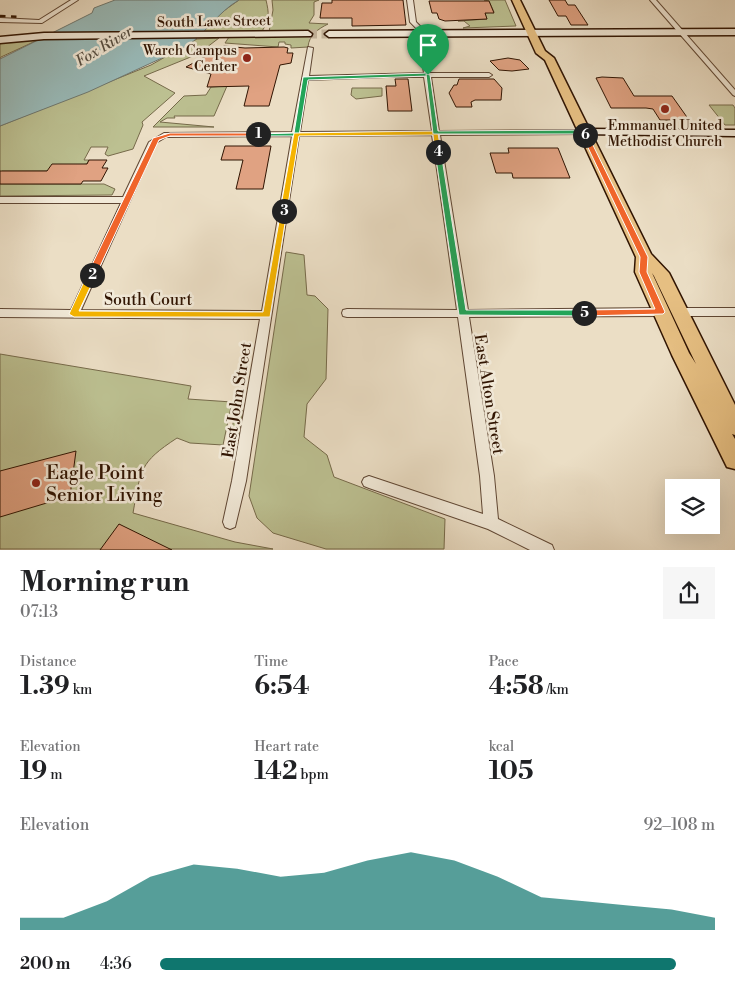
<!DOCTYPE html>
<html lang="en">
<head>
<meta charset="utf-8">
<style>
	body { margin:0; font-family:"Libre Bodoni",serif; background:#f6f6f6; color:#202124; height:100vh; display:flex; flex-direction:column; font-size:19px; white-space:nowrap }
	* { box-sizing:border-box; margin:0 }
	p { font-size:16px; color:#757577 }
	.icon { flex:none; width:28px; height:28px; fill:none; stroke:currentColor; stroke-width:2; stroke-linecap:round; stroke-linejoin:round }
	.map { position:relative; height:550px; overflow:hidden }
	.side { display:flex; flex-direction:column; background:#fff; flex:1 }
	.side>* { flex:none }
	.buttons { position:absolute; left:665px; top:479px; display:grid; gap:10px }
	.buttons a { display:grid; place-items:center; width:55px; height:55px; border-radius:0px; background:#fff; box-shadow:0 5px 20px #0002; font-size:25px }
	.pin { position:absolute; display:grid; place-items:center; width:42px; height:42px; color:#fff; margin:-51px -21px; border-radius:50% 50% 50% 0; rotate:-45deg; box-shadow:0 0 5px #0007 }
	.pin .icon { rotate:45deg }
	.km { position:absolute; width:25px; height:25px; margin:-12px; border-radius:50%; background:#222; color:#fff; font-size:14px; line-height:25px; text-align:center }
	.round { display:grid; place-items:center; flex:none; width:52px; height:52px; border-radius:0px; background:#f6f6f6 }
	.summary { display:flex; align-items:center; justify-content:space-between; height:85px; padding:0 20px }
	h1 { font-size:28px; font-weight:700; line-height:38px }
	.stats { display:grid; grid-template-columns:repeat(3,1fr); gap:8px; height:85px; padding:5px 20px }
	.stats div { display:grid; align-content:center }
	.stats b { font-size:25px; font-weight:700 }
	.stats small { font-size:14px; font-weight:400 }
	.stats p { font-size:14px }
	.chart { height:140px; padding:10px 20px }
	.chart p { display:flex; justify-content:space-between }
	.chart svg { width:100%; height:90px; margin-top:5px; fill:#0f766e; opacity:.7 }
	ul { padding:0 20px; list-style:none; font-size:16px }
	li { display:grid; grid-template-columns:80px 60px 1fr; align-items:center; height:38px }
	li i { height:12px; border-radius:6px; background:#0f766e }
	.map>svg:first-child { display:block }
</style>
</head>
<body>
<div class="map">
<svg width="735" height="550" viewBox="0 0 735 550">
	<rect width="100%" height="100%" fill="#ebdec5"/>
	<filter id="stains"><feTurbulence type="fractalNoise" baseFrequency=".004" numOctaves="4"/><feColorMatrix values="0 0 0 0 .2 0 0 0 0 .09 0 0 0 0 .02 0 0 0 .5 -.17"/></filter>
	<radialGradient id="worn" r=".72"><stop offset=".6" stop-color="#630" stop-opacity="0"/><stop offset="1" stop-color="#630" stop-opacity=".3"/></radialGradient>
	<g fill="#bcc091" stroke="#766a4a">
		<path d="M239,0H266C269,13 270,20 262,31H204L218,15Z"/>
		<path d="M272,0H319L314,2V15L309,23L328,24C318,29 309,35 308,47L291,48V45L285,44V42H279L278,47L225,43L229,37L306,36L309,31L269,32L273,10Z"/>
		<path d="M484,0H505L516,26L463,28L470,26L464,21H458L487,19L485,13L494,12L489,1Z"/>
		<path d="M219,38L198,54L144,76L175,93L142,122L143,125L133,149L108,156L105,154L108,147H91L84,160H89L87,164L47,171H2L0,173V126L151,65L197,39Z"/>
		<path d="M40,39L1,57L0,59V42Z"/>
		<path d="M227,86L214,116H174L175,118H167L160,122L214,127H153L184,96L206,95L211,87Z"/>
		<path d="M352,88H382V96L356,99L351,95Z"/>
		<path d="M709,105H733L735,108V125H725Z"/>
		<path d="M0,184H104L115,189L112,195L0,196Z"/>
		<path d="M286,252L304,255L307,295L315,296L328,309L326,379L307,404L304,437L327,455L334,477L445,519L444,549H326L273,533L257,518L249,496Z"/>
		<path d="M0,354L191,386L188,399L232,402L223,445L190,443L177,438C139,463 141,469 133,513L235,542L273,549H0Z"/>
		<path d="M236,405L243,411L238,438L230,442Z"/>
	</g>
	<path fill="#99bbba" stroke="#6f7870" d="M115,0H239C218,12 206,33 186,47L88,92L0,126V59L92,13L94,8Z"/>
	<g fill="#e0a282" stroke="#301402">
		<path d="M332,0H403L406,25L352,26V18H320L322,3H332Z"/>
		<path d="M549,0H565L568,5H575L588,25H571L566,16H558Z"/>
		<path d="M429,1H489L494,13H485L487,19L445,21L439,19L437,13H432Z"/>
		<path d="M224,46L245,48L284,47L288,48L287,53H293L291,63L280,65L269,106H244L249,86L207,87L211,74L186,67Z"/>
		<path d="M508,58L520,60L529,69L512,71L499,70L490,61Z"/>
		<path d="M602,77L623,78L634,96H672L689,120H660L653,109L646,108H611L596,78Z"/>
		<path d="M395,79H408L412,111H388L386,86H396Z"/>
		<path d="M459,79H494L502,88L501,100H475L471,102L472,107H456L449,93L454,85H457Z"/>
		<path d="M225,146H271L263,189H236L243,160H221Z"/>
		<path d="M508,148H558L570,178H513L512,173H496L490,153H509Z"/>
		<path d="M89,160H107L102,168H108L101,181H83L81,184H0V171H47L52,164H87Z"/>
		<path d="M76,451L70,496L0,517V471Z"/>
		<path d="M119,524L172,550H100Z"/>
	</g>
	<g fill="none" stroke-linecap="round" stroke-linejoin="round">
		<path stroke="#c6b69e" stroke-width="9" stroke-dasharray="9 4.5" stroke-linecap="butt" d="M308,34H329"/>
		<defs>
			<g id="street">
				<path d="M71,0H78L42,23L0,22V18L39,20Z"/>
				<path d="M407,0H413L416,22L422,28L421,29H417L410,22Z"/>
				<path d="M650,0H656L735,90V96L733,95Z"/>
				<path d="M421,31L424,33L430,73H489L492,75L489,77H431L439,131L584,130L588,132L584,134L440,135L468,310L660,308L664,309L665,312L664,315L660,316L469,317L494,476L498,519L552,545L554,550H530L488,529L369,488L364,486L362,482L364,478L369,476L483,514L480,476L458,317H347L343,316L342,313L343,310L347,309L457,310L432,135L299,136L246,481L235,527L230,529L225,527L223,522L232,481L260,319L0,317V309L71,310L121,203H0V197H123L149,142L164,133L292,132L308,47L313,48L309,76L424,73L418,33ZM386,77H424L432,131L300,132L308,80ZM292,136L262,311L81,310L156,143L166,137Z"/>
				<path d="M681,308H735V316H681L677,315L676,312L677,309Z"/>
			</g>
			<g id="secondary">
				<path d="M735,29V35L329,37L325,34L329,31Z"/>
				<path d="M308,31L312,34L311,36L44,39L0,43V37L44,33Z"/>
				<path d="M584,129L735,130V136L580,134L578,132Z"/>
			</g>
			<path id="primary" d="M512,0H520L545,51L554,58L651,254L669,273L735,405V435L732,434L735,439V469L727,467L672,355L635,272L636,257L545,60L536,53ZM652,273L654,276L696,364L689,353Z"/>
		</defs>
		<use href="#street" stroke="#5f4633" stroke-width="2"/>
		<use href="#secondary" stroke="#301402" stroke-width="3"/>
		<use href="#primary" stroke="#301402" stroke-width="3"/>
		<use href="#street" fill="#f2ead9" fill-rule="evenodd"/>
		<use href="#secondary" fill="#f2ead9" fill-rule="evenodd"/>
		<use href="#primary" fill="#e6bf82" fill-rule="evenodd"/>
		<path stroke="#301402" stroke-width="2.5" stroke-dasharray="5.5 5.5" stroke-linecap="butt" d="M0,16L20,17"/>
	</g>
	<path fill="#22a559" stroke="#fff" d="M428,73L429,76L308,80L299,136H258L255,134L294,133L303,77Z"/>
	<path fill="#f0652b" stroke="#fff" d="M170,133H258L261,134L258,136H170L159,140L96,275L89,277L87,275L153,138Z"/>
	<path fill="#f5b400" stroke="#fff" d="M281,210L287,211L270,317H74L69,314L87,275L92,272L96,275L79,311L263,312Z"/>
	<path fill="#f5b400" stroke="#fff" d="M435,131L438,133L441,152L438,154L435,152L433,135L299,136L287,211L284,213L280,211L294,133Z"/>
	<path fill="#22a559" stroke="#fff" d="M438,150L441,152L466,310H584L587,311V316L459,315L435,152Z"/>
	<path fill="#f0652b" stroke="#fff" d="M585,133L588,135L648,257L647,272L665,312L663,314L584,316L580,313L584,310L655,309L639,272L640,257L582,135Z"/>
	<path fill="#22a559" stroke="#fff" d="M426,74L430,75L438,131L584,130L588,135L585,137L582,134H433Z"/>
	<g fill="#8f2418" stroke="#f2ead9" stroke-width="2">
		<circle cx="247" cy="58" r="5"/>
		<circle cx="665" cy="109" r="5"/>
		<circle cx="36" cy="483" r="5"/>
	</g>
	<g text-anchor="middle" stroke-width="5" stroke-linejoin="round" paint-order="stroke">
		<g font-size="14" fill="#301402" stroke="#f2ead9">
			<text transform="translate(214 21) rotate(-1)" y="5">South Lawe Street</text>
		</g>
		<g font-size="14" fill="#301402" stroke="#f2ead9" text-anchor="end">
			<text x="237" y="55">Warch Campus<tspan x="237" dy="16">Center</tspan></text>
			<text x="665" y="130" text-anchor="middle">Emmanuel United<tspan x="665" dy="16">Methodist Church</tspan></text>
		</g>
		<g font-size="15" font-style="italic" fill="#554e42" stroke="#f2ead9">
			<text transform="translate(104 46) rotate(-31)" y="5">Fox River</text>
		</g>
		<g font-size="16" fill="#301402" stroke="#f2ead9">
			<text x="148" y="305">South Court</text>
			<text transform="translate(490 394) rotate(81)" y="6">East Alton Street</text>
			<text transform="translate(236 400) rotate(-81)" y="6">East John Street</text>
		</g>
		<g font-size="19" fill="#301402" stroke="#f2ead9" text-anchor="start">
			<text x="46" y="479">Eagle Point<tspan x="46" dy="22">Senior Living</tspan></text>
		</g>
	</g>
	<rect width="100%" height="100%" filter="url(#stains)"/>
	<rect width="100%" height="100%" fill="url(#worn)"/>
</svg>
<div class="buttons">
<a><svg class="icon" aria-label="layers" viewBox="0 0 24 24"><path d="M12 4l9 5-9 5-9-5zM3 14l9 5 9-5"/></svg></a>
</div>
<div class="pin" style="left:428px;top:75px;background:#1e9e55"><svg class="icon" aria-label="arrive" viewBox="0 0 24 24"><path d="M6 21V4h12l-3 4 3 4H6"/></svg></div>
<b class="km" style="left:258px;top:134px">1</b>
<b class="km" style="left:92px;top:275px">2</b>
<b class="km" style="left:284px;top:211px">3</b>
<b class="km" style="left:438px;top:152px">4</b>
<b class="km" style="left:584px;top:313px">5</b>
<b class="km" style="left:585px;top:135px">6</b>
</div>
<section class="side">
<div class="summary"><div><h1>Morning run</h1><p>07:13</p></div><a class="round"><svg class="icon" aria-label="share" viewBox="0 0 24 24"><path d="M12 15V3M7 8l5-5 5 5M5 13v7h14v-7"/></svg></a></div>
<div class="stats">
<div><p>Distance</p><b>1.39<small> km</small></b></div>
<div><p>Time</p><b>6:54</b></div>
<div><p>Pace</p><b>4:58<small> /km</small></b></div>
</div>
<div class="stats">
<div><p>Elevation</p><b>19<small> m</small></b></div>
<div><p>Heart rate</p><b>142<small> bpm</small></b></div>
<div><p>kcal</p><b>105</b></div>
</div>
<div class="chart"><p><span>Elevation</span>92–108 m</p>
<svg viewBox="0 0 160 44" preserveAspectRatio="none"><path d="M0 44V38L10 38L20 30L30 18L40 12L50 14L60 18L70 16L80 10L90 6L100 10L110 18L120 28L130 30L140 32L150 34L160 38V44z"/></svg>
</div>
<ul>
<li><b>200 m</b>4:36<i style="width:93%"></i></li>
</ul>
</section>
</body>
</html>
